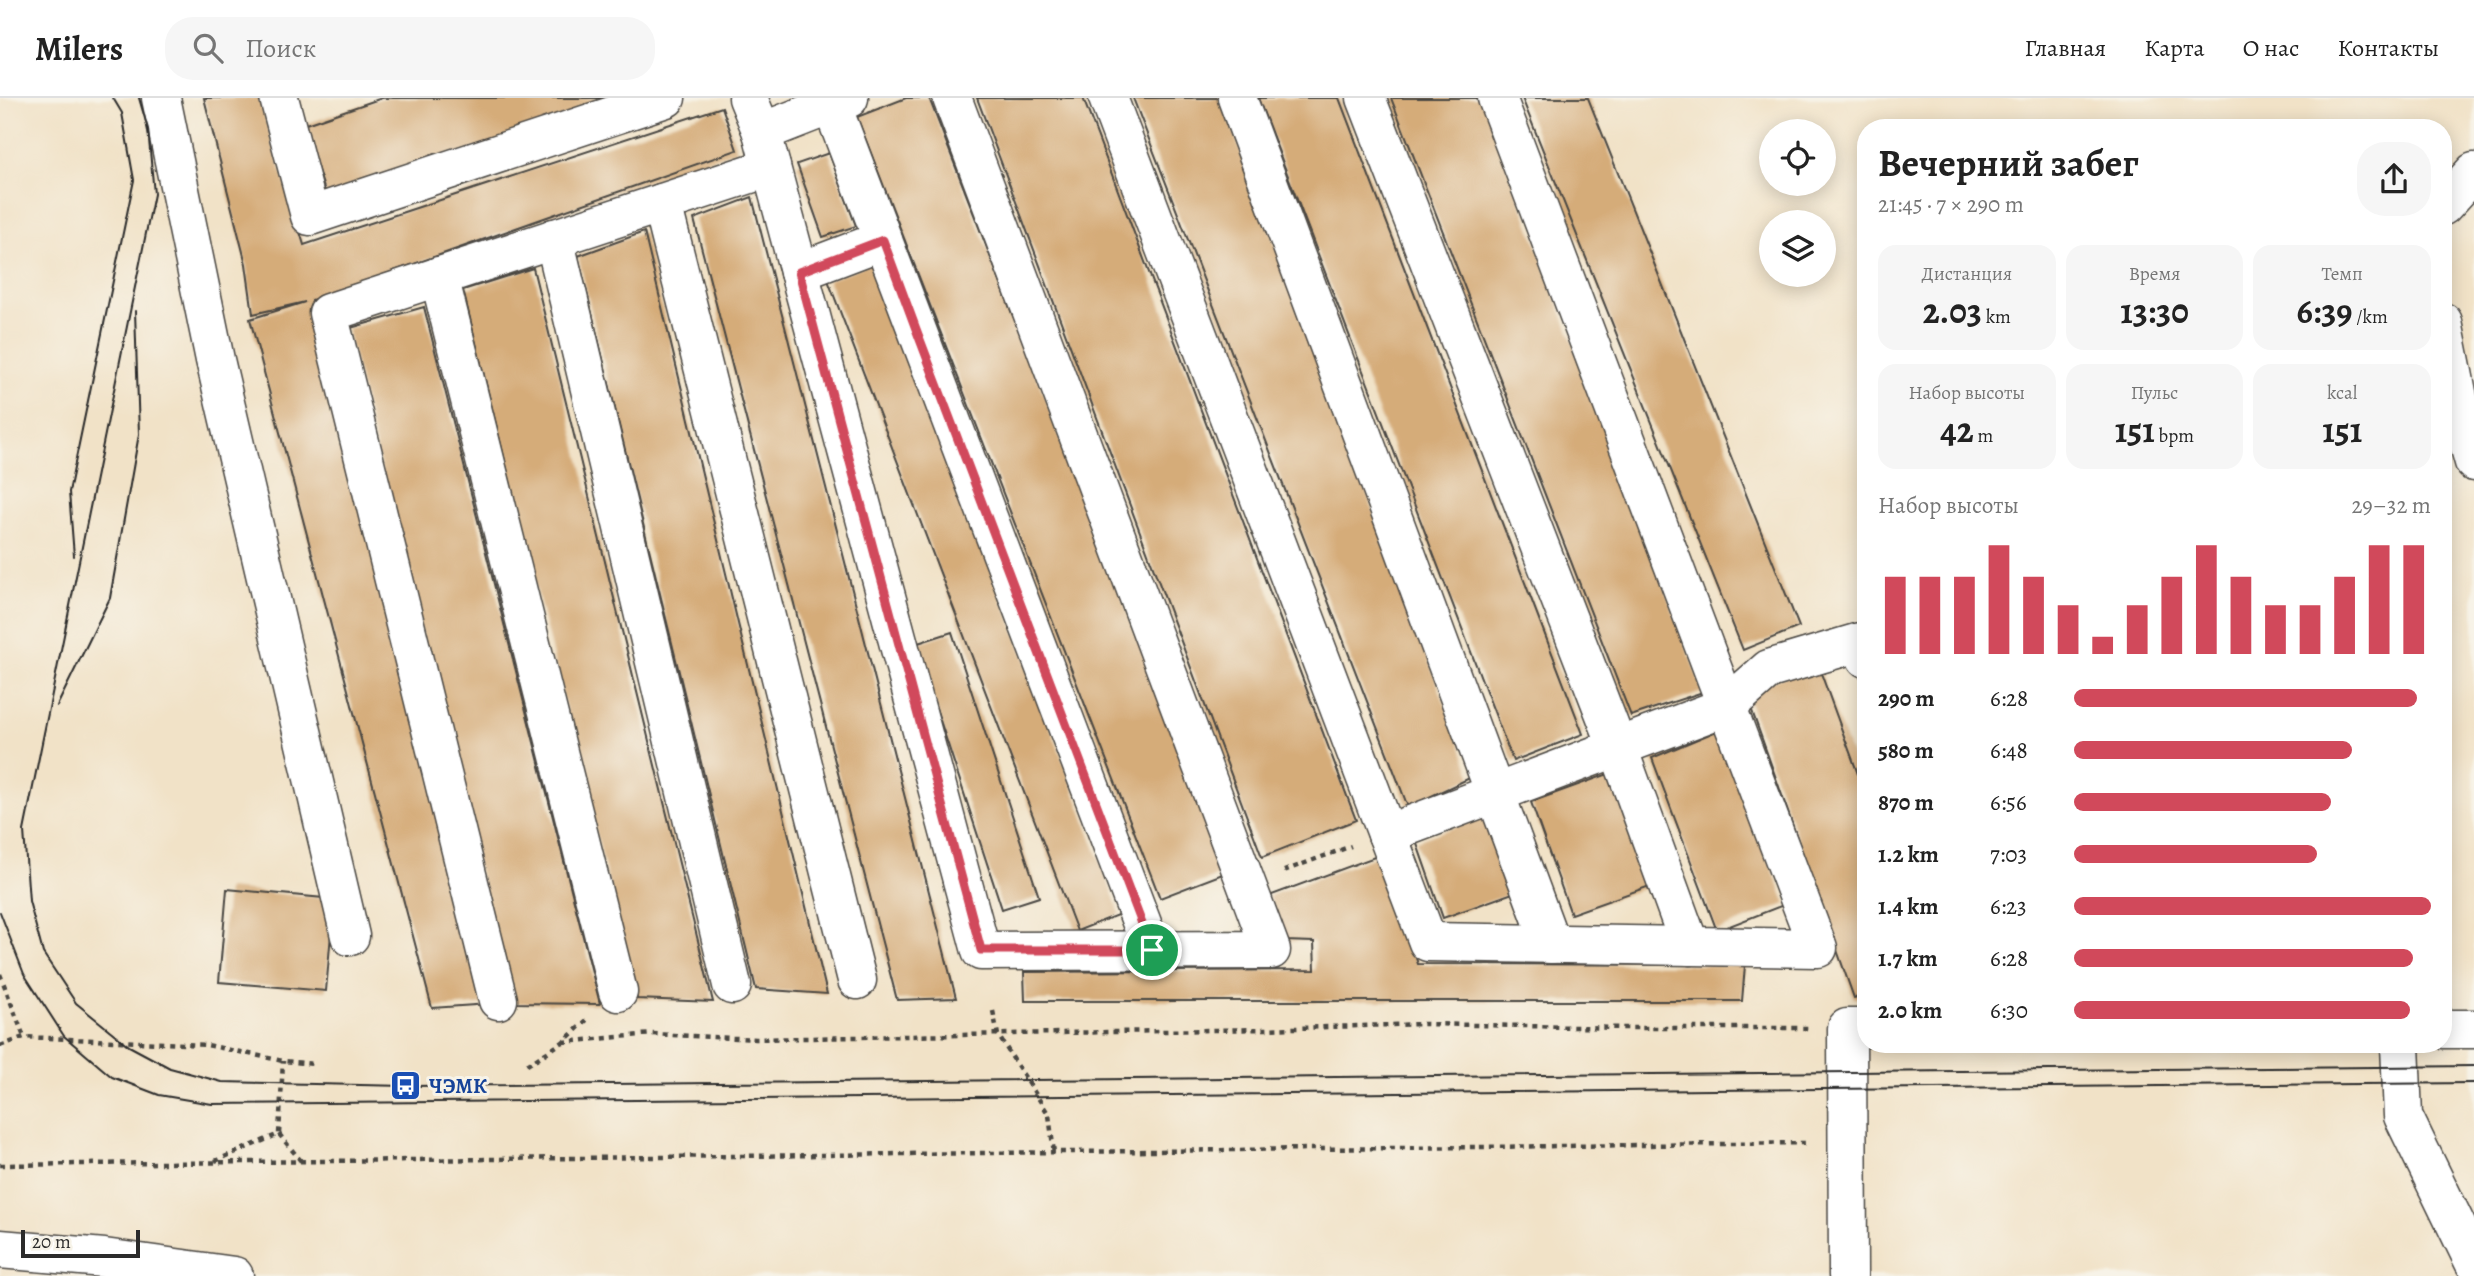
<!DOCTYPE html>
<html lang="ru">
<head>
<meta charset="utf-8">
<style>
	body { margin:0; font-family:Alegreya,serif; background:#f6f6f6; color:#222; height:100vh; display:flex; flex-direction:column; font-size:26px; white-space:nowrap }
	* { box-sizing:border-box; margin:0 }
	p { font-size:23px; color:#767676 }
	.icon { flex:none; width:38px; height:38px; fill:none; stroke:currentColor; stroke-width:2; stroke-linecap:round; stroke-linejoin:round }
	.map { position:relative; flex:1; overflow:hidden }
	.details { position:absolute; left:1857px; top:21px; width:595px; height:934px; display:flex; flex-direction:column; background:#fff; border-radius:28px; box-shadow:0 4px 18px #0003 }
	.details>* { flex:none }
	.fabs { position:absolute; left:1759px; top:21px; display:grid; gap:14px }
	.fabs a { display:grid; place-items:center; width:77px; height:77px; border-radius:50%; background:#fff; box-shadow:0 4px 18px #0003; font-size:35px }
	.scale { position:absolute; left:21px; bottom:18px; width:119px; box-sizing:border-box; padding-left:7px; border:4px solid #2b2b2b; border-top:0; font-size:19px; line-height:24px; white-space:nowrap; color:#2b2b2b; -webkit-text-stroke:5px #f7f3e8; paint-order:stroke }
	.pin { position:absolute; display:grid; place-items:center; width:60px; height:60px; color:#fff; margin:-30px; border:4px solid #fff; border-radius:50%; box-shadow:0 2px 7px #0007 }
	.round { display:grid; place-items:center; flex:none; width:74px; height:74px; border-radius:28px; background:#f6f6f6 }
	.headline { display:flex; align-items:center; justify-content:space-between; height:119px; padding:0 21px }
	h1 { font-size:38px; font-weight:700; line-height:52px }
	.stats { display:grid; grid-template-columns:repeat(3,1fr); gap:10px; height:119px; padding:7px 21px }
	.stats div { display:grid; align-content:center; border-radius:18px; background:#f6f6f6; text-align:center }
	.stats b { font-size:35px; font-weight:700 }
	.stats small { font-size:19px; font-weight:400 }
	.stats p { font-size:19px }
	.chart { height:196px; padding:14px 21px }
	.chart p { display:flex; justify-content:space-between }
	.chart svg { width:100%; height:126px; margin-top:7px; stroke:#d1495b; stroke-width:6 }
	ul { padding:0 21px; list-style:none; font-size:23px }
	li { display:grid; grid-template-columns:112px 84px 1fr; align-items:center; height:52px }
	li i { height:18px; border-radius:9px; background:#d1495b }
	header { display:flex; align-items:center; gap:42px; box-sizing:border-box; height:98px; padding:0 35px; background:#fff; border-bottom:2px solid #e0e0e0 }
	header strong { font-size:33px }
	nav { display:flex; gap:38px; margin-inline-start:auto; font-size:24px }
	.search { width:490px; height:63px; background:#f6f6f6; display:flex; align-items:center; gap:18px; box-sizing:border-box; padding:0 24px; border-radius:28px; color:#767676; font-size:26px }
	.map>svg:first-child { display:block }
</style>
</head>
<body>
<header>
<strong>Milers</strong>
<div class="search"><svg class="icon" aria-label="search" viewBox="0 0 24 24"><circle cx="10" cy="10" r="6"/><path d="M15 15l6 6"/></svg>Поиск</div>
<nav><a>Главная</a><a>Карта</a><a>О нас</a><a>Контакты</a></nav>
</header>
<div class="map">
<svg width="2474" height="1178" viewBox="0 0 2474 1178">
	<rect width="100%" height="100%" fill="#f7f3e8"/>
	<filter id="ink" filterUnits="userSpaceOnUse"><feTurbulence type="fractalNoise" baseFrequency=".0143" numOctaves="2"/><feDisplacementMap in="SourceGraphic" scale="14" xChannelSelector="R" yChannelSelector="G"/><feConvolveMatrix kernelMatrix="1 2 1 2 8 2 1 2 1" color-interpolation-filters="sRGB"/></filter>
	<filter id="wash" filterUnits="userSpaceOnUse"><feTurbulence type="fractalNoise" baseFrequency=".00686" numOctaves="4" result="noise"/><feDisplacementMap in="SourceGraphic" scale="28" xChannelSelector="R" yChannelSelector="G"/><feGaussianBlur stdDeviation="1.57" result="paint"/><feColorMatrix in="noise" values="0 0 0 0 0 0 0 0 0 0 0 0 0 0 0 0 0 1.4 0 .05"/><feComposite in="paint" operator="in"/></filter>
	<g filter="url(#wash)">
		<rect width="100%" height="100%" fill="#f1e2c7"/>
		<g id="blocks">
			<g fill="#d5ac79">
				<path d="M204,0H259L304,147L722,9L737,52L312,202L489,906L432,910L250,221L305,204L253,216L246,166Z"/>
				<path d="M382,0H629L327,99L303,27Z"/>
				<path d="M906,0H929L1228,774L1160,800L857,19Z"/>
				<path d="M977,0H1083L1356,722L1262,759Z"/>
				<path d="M1133,0H1221L1472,679L1408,709Z"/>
				<path d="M1258,0H1339L1583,636L1513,663Z"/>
				<path d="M1391,0H1482L1703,594L1631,618Z"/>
				<path d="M1522,0H1588L1799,529L1743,552Z"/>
				<path d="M829,55L856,128L823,139L797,66Z"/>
				<path d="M752,99L956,900L897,902L694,121Z"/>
				<path d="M644,134L827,896L756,891L578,158Z"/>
				<path d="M877,163L1120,816L1077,833L828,182Z"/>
				<path d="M533,170L713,904L637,901L463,192Z"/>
				<path d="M424,209L600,906L511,905L347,231Z"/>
				<path d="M952,534L1039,799L1002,811L915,546Z"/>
				<path d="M1818,567L1866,698V898L1854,900L1745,593Z"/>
				<path d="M1719,632L1786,806L1717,833L1652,660Z"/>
				<path d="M1611,675L1650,788L1571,816L1531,704Z"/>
				<path d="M1486,718L1513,795L1443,820L1416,743Z"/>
				<path d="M1380,757L1418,866L1745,867L1742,903H1025L1024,874L1315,872L1314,844L1285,843L1269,798Z"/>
				<path d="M227,791L334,801L326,893L219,884Z"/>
			</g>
		</g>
	</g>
	<g filter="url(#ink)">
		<use href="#blocks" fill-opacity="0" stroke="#494642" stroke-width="2"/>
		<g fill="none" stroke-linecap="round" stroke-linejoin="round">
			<defs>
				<g id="minor">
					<path d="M161,0L215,262L350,838"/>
					<path d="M279,0L310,118L666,0"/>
					<path d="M748,0L762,34L771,69L981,853L1271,852L952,0"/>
					<path d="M829,0L1152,852"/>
					<path d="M1108,0L1428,844L1818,850L1497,0"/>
					<path d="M1237,0L1551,846"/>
					<path d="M1366,0L1618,650L1690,848"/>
					<path d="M762,34L849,0"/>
					<path d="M662,105L857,882"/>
					<path d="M2443,108L2474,74"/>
					<path d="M554,140L732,887"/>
					<path d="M799,174L883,142"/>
					<path d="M439,178L618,894"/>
					<path d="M2443,224L2463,325L2474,364"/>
					<path d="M1387,736L1727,608L1769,571L1860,544L1866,560"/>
					<path d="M498,902L328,215L771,69"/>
					<path d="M2443,931H2474"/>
					<path d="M2400,947L2403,1018L2474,1164"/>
					<path d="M0,1151L104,1160L234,1178"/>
					<path d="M1848,1178L1847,930H1866"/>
				</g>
			</defs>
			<use href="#minor" stroke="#494642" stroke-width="41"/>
			<g stroke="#494642" stroke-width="4.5" stroke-dasharray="5 5" stroke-linecap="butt">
				<path d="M1284,773L1351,748"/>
				<path d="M0,876L24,939"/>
				<path d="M993,913L998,937L1049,1017L1054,1055"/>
				<path d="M563,944L652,936L756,941L1264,931L1424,926L1624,930H1809"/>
				<path d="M0,948L24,939L207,947L283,963L315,966"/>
				<path d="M527,967L563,944L590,919"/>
				<path d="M279,1036L301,1063"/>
				<path d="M215,1063L279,1036L283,963"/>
				<path d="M0,1067L1808,1045"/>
			</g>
			<use href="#minor" stroke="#fff" stroke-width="38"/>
			<g stroke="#2b2b2b" stroke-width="2">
				<path d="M139,0L148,31L154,96L24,733L29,803L43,855L76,905L129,948L170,970L222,984L406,988L2474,968"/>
				<path d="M74,458L69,394L134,82L122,15L113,0"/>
				<path d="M57,608L110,500L139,336L135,213"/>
				<path d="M0,814L24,876L64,938L112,979L159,997L212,1006L2474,985"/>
			</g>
		</g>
	</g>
	<g fill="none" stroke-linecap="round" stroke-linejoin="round" filter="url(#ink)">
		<defs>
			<path id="route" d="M883,142L916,231L1152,852H981L799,174Z"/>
		</defs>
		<use href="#route" stroke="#fff" stroke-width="14"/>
		<use href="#route" stroke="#d1495b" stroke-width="9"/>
	</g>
	<defs>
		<symbol id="bus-square" viewBox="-11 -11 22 22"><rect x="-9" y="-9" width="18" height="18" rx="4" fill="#1a4fb4" stroke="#f7f3e8"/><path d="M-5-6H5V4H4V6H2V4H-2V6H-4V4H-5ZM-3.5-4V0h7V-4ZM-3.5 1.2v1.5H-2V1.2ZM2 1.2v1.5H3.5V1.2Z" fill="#fff"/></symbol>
	</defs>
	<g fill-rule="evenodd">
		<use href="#bus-square" x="388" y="970" width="35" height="35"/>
	</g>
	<g text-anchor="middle" stroke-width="6" stroke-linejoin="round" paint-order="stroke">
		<g font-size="21" font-weight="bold" fill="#164399" stroke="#f7f3e8" text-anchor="start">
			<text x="429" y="995">ЧЭМК</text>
		</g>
	</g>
</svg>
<div class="fabs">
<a><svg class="icon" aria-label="locate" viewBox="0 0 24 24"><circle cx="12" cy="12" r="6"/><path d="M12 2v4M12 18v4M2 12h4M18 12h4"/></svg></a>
<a><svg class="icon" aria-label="layers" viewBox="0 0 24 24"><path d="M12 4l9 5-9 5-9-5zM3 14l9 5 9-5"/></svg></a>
</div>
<div class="scale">20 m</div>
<div class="pin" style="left:1152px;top:852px;background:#1e9e55"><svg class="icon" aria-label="arrive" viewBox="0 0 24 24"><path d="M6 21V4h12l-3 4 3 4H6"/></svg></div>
<section class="details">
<div class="headline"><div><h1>Вечерний забег</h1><p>21:45 · 7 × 290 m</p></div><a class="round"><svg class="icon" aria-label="share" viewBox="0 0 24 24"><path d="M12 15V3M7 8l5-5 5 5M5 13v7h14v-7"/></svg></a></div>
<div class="stats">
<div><p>Дистанция</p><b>2.03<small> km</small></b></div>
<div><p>Время</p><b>13:30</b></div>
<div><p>Темп</p><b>6:39<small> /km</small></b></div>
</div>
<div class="stats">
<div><p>Набор высоты</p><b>42<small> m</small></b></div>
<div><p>Пульс</p><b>151<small> bpm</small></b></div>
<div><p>kcal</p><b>151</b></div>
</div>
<div class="chart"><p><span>Набор высоты</span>29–32 m</p>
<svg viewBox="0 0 160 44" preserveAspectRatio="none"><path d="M5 44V17M15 44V17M25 44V17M35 44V6M45 44V17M55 44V27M65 44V38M75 44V27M85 44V17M95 44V6M105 44V17M115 44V27M125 44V27M135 44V17M145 44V6M155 44V6"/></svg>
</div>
<ul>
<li><b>290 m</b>6:28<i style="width:96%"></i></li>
<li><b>580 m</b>6:48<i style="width:78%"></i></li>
<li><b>870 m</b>6:56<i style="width:72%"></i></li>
<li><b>1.2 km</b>7:03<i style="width:68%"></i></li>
<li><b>1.4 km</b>6:23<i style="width:100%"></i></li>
<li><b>1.7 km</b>6:28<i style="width:95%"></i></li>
<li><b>2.0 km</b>6:30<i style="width:94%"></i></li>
</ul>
</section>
</div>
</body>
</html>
